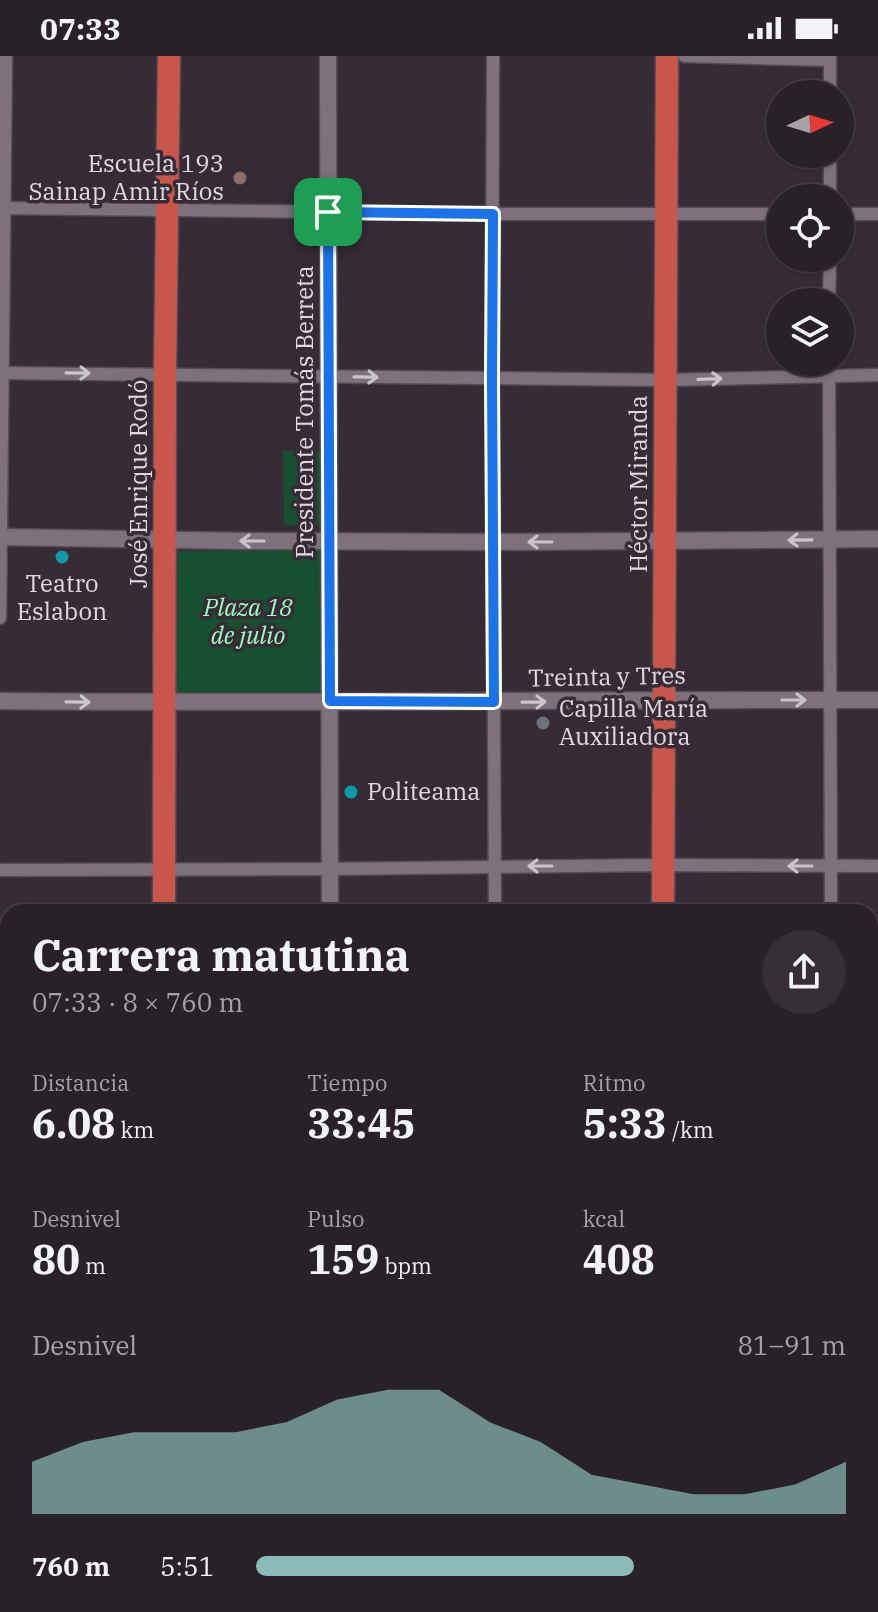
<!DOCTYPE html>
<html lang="es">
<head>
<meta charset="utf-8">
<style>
	body { margin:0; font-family:"IBM Plex Serif",serif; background:#352e34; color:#f1f3f6; height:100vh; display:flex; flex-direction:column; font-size:30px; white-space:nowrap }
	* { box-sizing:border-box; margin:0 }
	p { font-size:26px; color:#a5a3a8 }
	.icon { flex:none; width:44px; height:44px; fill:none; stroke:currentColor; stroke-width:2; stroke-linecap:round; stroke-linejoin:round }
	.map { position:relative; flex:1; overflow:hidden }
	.drawer { position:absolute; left:0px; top:848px; width:878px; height:708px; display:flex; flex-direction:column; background:#292128; border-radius:24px 24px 0 0; box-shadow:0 2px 6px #0004,0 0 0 2px #453e45 }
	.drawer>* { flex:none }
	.needle { width:52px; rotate:86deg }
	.buttons { position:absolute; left:766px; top:24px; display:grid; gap:16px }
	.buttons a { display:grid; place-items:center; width:88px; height:88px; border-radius:50%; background:#292128; box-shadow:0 2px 6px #0004,0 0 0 2px #453e45; font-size:40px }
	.pin { position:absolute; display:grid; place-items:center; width:68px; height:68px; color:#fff; margin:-34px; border-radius:16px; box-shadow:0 4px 12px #0006 }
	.round { display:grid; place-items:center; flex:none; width:84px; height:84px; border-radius:42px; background:#352e34 }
	.head { display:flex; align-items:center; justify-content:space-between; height:136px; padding:0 32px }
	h1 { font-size:44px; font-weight:700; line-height:60px }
	.stats { display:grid; grid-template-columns:repeat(3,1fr); gap:12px; height:136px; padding:8px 32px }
	.stats div { display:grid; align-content:center }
	.stats b { font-size:40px; font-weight:700 }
	.stats small { font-size:22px; font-weight:400 }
	.stats p { font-size:22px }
	.chart { height:224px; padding:16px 32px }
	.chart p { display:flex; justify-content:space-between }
	.chart svg { width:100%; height:144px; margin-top:8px; fill:#8bbbb9; opacity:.7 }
	ul { padding:0 32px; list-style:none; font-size:26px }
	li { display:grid; grid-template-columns:128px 96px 1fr; align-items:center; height:60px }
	li i { height:20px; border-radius:10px; background:#8bbbb9 }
	.status { display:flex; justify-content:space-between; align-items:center; height:56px; padding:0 40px; background:#292128; direction:ltr }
	.status svg { height:22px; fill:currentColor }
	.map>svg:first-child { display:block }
</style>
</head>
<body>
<div class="status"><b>07:33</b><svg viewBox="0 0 49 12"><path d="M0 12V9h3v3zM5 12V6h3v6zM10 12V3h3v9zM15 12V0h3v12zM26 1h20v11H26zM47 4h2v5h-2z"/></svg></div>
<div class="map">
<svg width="878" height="1556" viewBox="0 0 878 1556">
	<rect width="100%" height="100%" fill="#372c36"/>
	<g fill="#175031">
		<path d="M283,395H324V469H284Z"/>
		<path d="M321,494L323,638L177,640L178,495Z"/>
	</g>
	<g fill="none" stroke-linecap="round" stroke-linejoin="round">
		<defs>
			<g id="minor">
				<path d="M493,0L492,322L495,856"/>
				<path d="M684,0L830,4"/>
				<path d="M830,38V0"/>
				<path d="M830,142V98"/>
				<path d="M0,152L493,158H780"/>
				<path d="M840,158H878"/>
				<path d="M829,246L830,202"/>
				<path d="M829,306L831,856"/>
				<path d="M0,317L665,324L878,319"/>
				<path d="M0,562L6,0"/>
				<path d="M0,814L330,813L663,809L878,810"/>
				<path d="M870,976H878"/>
				<path d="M0,980H8"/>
				<path d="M870,1140H878"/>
				<path d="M0,1147H8"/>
				<path d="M870,1310H878"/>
				<path d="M0,1317H8"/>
				<path d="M0,1498L8,1499"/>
				<path d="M870,1521H878"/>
				<path d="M336,1548V1556"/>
				<path d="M762,1548L763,1556"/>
				<path d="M842,1548V1556"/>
				<path d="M163,1556V1548"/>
			</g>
			<g id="tertiary">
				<path d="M328,0L330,856"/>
				<path d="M0,481L246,485L493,486L878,483"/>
				<path d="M0,645C293,648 585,643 878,644"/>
			</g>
			<g id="trunk">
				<path d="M164,856L165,318L169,0"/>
				<path d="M663,856L667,0"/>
				<path d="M665,1548L666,1556"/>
			</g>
		</defs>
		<use href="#minor" stroke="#544b54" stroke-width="15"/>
		<use href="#tertiary" stroke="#544b54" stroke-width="19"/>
		<use href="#trunk" stroke="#544b54" stroke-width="25"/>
		<use href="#minor" stroke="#7e717c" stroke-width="12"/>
		<use href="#tertiary" stroke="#7e717c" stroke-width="16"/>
		<use href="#trunk" stroke="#c8564a" stroke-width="22"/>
	</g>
	<defs><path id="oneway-shaft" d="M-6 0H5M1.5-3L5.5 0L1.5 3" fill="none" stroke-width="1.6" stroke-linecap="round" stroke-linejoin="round" transform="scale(2)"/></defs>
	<g stroke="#ccc4cb">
		<use href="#oneway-shaft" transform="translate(78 317) rotate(1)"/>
		<use href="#oneway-shaft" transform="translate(366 321) rotate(1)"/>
		<use href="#oneway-shaft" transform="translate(710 323) rotate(-2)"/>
		<use href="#oneway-shaft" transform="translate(800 484) rotate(179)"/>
		<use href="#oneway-shaft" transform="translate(252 485) rotate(-180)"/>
		<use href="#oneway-shaft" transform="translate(540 486) rotate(180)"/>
		<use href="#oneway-shaft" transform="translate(794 644)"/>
		<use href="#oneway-shaft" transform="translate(78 646) rotate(1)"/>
		<use href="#oneway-shaft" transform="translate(534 646) rotate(-1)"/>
		<use href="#oneway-shaft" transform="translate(540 810) rotate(180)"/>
		<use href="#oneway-shaft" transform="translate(800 810) rotate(-180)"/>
	</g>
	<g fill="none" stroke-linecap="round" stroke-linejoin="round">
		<defs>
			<path id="route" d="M328,156L493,158L492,322L494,646L330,645Z"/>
		</defs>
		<use href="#route" stroke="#fff" stroke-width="16"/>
		<use href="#route" stroke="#1a73e8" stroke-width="10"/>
	</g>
	<circle fill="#8d6e63" stroke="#372c36" stroke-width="3" cx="240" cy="122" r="8"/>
	<g fill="#0f9aa8" stroke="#372c36" stroke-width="3">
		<circle cx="62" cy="501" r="8"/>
		<circle cx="351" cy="736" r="8"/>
	</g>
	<circle fill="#6b7280" stroke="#372c36" stroke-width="3" cx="543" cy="667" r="8"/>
	<g text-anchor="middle" stroke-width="7" stroke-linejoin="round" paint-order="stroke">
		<g font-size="24" fill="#e0d9df" stroke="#372c36" text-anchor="start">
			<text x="224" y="116" text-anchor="end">Escuela 193<tspan x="224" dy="28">Sainap Amir Ríos</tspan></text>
			<text x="62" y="536" text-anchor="middle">Teatro<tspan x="62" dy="28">Eslabon</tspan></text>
			<text x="559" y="661">Capilla María<tspan x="559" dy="28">Auxiliadora</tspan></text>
			<text x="367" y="744">Politeama</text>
		</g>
		<g font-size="24" fill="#e0d9df" stroke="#372c36">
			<text transform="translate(305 356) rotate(-90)" y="8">Presidente Tomás Berreta</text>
			<text transform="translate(139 428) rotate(-90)" y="8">José Enrique Rodó</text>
			<text transform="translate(639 428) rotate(-90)" y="8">Héctor Miranda</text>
			<text transform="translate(607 621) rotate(-1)" y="8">Treinta y Tres</text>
		</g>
		<g font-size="24" font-style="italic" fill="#9cfbc0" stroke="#372c36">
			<text x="248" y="560">Plaza 18<tspan x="248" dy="28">de julio</tspan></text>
		</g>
	</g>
</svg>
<div class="buttons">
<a><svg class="needle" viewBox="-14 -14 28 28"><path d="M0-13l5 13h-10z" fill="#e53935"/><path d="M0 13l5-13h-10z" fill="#a5a3a8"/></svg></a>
<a><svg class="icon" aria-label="locate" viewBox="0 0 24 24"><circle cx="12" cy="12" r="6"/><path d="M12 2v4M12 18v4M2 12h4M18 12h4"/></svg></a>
<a><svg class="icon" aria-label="layers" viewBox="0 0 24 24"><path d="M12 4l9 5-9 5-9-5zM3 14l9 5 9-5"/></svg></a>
</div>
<div class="pin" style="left:328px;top:156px;background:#1e9e55"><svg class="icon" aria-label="arrive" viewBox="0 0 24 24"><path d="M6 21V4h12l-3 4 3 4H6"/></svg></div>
<section class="drawer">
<div class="head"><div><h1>Carrera matutina</h1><p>07:33 · 8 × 760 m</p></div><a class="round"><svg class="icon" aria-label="share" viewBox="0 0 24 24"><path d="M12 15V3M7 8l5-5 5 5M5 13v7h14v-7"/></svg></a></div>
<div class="stats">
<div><p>Distancia</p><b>6.08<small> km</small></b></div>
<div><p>Tiempo</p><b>33:45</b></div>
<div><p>Ritmo</p><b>5:33<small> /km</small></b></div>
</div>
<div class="stats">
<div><p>Desnivel</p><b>80<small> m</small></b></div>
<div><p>Pulso</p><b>159<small> bpm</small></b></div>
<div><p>kcal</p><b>408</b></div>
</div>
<div class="chart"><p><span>Desnivel</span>81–91 m</p>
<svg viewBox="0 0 160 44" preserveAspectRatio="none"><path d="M0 44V28L10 22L20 19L30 19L40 19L50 16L60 9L70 6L80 6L90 16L100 22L110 32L120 35L130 38L140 38L150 35L160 28V44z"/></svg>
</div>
<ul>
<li><b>760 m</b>5:51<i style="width:64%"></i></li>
</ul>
</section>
</div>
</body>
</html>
